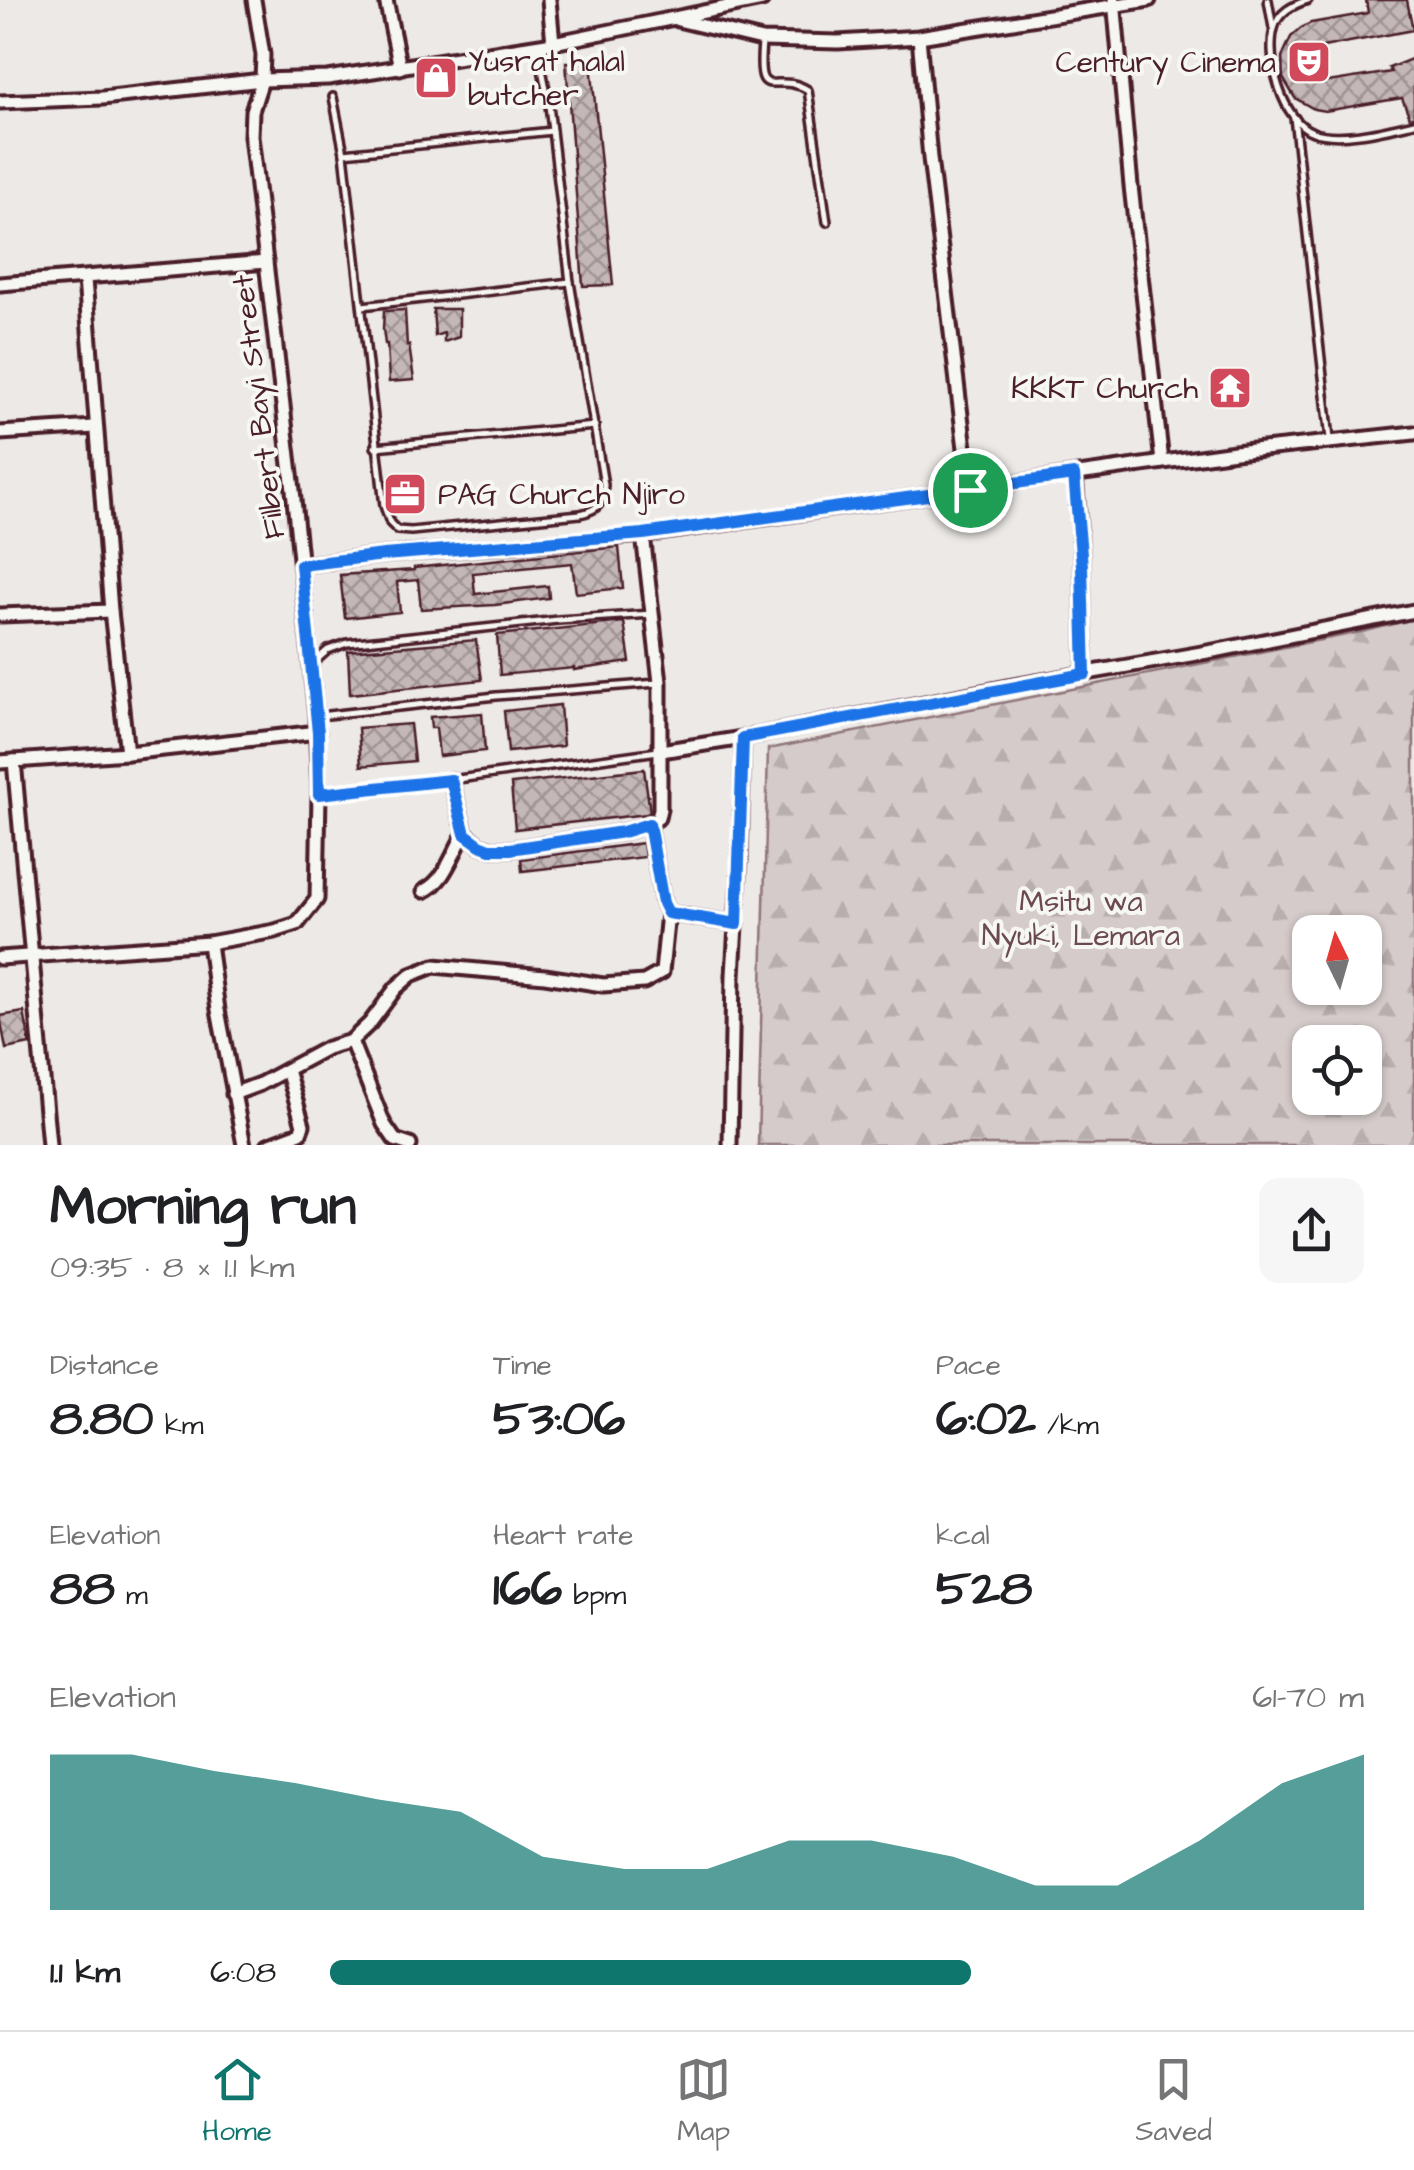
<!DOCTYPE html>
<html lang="en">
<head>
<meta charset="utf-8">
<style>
	body { margin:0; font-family:"Architects Daughter",sans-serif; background:#f6f6f6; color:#202124; height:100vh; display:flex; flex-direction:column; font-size:38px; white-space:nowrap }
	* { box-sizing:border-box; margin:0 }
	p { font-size:32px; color:#757577 }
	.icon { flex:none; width:55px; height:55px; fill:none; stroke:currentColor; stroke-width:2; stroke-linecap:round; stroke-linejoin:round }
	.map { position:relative; height:1145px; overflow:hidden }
	.sheet { display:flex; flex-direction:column; background:#fff; flex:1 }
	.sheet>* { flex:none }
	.needle { width:65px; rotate:355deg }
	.controls { position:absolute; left:1292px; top:915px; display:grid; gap:20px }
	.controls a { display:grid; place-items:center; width:90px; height:90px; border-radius:20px; background:#fff; box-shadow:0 2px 8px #0004; font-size:50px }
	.pin { position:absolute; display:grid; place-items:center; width:85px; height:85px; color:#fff; margin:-42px; border:5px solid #fff; border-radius:50%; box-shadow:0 2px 10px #0007 }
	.round { display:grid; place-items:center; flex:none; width:105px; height:105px; border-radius:20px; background:#f6f6f6 }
	.overview { display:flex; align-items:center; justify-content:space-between; height:170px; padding:0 50px }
	h1 { font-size:55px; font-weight:800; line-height:75px }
	.stats { display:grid; grid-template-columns:repeat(3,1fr); gap:15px; height:170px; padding:10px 50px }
	.stats div { display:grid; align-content:center }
	.stats b { font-size:50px; font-weight:800 }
	.stats small { font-size:28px; font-weight:400 }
	.stats p { font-size:28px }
	.chart { height:280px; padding:20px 50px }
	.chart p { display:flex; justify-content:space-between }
	.chart svg { width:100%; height:180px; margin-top:10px; fill:#0f766e; opacity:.7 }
	ul { padding:0 50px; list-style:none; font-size:32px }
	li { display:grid; grid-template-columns:160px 120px 1fr; align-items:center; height:75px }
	li i { height:25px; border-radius:12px; background:#0f766e }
	.menu { display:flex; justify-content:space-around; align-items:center; height:140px; border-top:2px solid #e0e0e0; background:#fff; font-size:28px; color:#757577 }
	.menu a { display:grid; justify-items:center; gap:5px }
	.menu .current { color:#0f766e }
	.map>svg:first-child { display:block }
</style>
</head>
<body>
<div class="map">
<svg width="1414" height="1145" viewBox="0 0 1414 1145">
	<defs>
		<pattern id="forest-firs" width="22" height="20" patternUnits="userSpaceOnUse" patternTransform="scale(2.5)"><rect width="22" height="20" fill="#d4cbca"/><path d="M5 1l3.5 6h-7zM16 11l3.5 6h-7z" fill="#b8aeae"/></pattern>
		<pattern id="building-cross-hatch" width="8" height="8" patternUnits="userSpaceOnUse" patternTransform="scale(2.5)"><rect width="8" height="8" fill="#c4b7b7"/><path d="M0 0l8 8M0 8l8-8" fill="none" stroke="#a19495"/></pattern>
	</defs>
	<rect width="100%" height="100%" fill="#ece9e6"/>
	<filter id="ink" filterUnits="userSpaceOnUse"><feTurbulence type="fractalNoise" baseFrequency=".01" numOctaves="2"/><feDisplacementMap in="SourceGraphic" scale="20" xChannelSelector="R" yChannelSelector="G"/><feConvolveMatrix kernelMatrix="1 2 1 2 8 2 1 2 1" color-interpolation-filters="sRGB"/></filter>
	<g filter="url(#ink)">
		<path fill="url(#forest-firs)" stroke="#8f757a" stroke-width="2.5" fill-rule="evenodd" d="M1414,619V1145H758L768,749L1366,631ZM1310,932H1365V988H1310ZM1310,1042H1365V1098H1310Z"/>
		<g fill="url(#building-cross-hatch)" stroke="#4a1f2b" stroke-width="2.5">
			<path d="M1366,0H1407L1413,30L1323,47L1314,55L1312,61L1314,74L1318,78L1328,82L1391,72L1389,68L1411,59L1414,65V117L1410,118L1402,98L1325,111L1314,109L1295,98L1283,78L1282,57L1291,37L1301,28L1311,23L1368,13Z"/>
			<path d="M566,62L591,63L613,285L583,286Z"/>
			<path d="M433,309H459V337L444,342V333L435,336Z"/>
			<path d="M405,310L407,346L409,345L414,380L389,382L387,344H385L383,329L384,311Z"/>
			<path d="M619,547L623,588L576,593L572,563L473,573L475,594L548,586L549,598L495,605L421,609L418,580L397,582L400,612L345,618L340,575L414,570V568Z"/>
			<path d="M624,622L630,662L574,670V668L500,675L497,635Z"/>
			<path d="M476,640L482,680L350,694L348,651Z"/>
			<path d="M560,705L563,746L508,752L504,711Z"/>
			<path d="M482,713L485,751L439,756L436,728H431L430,717Z"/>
			<path d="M410,724L414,761L361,766L358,728Z"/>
			<path d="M644,769L650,812L647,814L515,829L511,784Z"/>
			<path d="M643,843L645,857L522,871L521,859Z"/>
			<path d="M24,1012L30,1044L6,1049L0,1016Z"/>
		</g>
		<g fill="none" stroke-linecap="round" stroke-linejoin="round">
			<defs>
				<g id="lane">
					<path d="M1268,0L1273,28"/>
					<path d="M1308,0C1293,5 1278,12 1274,29C1266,58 1282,121 1313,132C1339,142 1388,129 1414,123"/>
					<path d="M762,43C756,108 775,69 808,90L827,222"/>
					<path d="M333,97L344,153L384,506L390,523L397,530L411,531L580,514C598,510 603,504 604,485L570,282L549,105L538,48"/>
					<path d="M1294,117L1330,439"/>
					<path d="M344,153L552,131"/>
					<path d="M362,306L570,282"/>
					<path d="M375,447L595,426"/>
					<path d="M312,664L328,650L347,643L558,620L653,614"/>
					<path d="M319,716L496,696L657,683"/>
					<path d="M322,794L451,780L658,751"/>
				</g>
				<g id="street">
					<path d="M386,0L400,68"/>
					<path d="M549,0L553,43"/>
					<path d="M1114,0L1131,186L1162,462"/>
					<path d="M678,20L762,40L838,42L919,37L1149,0"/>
					<path d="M919,37L930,158L970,490"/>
					<path d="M0,102L102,98L262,80L328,78L553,43L762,0"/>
					<path d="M85,279L111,611L127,753"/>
					<path d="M0,284L266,262"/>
					<path d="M0,433L95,427"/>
					<path d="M1075,475L1082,566L1085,674"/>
					<path d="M301,565L384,555L643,535L1235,452L1414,433"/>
					<path d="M0,615L111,611"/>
					<path d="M661,751L743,738L1013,686L1219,650L1414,611"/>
					<path d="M14,761L49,1145"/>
					<path d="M0,762L127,753L318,732"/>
					<path d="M451,780L465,833L480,845L491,849H510L623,832L649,824L658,818L660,809V682L643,535"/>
					<path d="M649,824L663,903L668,913L737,924"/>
					<path d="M424,891C446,880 452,854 465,833"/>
					<path d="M209,943L218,1010L244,1145"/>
					<path d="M0,958L209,943L275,931L297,924L317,899L319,794L316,716L293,490L251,136L252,111L262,80L263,55L254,0"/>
					<path d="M351,1041L384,1124L395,1140L410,1145"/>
					<path d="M233,1094L260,1084L327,1048L351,1041L370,1023L396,988L411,975L434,966L545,976L603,985L644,982L662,972L668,913"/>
					<path d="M268,1145L300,1133L303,1125L287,1070"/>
					<path d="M730,1145L733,975L740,859L743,738"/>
				</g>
			</defs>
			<use href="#lane" stroke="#4a1f2b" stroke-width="12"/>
			<use href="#street" stroke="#4a1f2b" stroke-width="19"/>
			<use href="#lane" stroke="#f6f6f2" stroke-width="5"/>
			<use href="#street" stroke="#f6f6f2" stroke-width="11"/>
		</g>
	</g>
	<g fill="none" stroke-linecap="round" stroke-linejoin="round" filter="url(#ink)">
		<defs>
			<path id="route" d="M1074,475L1082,566L1085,674L743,738L737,924L668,913L663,903L649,824L623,832L510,849H490L480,845L465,834L451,780L319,794L318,732L301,565L384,555L643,534Z"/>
		</defs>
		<use href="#route" stroke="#fff" stroke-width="20"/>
		<use href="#route" stroke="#1a73e8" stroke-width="12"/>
	</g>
	<defs>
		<symbol id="theatre-square" viewBox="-11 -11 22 22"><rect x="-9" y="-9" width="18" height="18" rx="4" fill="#d1495b" stroke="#f6f6f2"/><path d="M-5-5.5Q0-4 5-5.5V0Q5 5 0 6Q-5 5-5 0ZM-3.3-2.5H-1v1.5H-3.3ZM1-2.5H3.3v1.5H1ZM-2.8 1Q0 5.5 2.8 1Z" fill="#fff"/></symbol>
		<symbol id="shop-square" viewBox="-11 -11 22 22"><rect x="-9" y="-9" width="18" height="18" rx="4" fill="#d1495b" stroke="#f6f6f2"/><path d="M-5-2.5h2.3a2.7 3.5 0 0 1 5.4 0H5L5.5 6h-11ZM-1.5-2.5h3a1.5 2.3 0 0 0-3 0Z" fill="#fff"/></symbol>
		<symbol id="temple-square" viewBox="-11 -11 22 22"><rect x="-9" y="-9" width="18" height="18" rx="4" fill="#d1495b" stroke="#f6f6f2"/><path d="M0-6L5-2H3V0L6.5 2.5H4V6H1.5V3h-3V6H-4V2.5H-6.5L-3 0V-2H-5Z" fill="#fff"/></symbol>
		<symbol id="office-square" viewBox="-11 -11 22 22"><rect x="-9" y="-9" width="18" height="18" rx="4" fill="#d1495b" stroke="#f6f6f2"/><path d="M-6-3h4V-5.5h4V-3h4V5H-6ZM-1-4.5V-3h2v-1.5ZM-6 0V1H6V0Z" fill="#fff"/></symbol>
	</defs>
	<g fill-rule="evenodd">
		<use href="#theatre-square" x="1284" y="37" width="50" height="50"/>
		<use href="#shop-square" x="411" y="53" width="50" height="50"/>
		<use href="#temple-square" x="1205" y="363" width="50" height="50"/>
		<use href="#office-square" x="380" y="469" width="50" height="50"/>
	</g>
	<g text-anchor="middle" stroke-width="8" stroke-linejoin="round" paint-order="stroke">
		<g font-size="30" fill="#4a1f2b" stroke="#f6f6f2" text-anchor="start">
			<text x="468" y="71">Yusrat halal<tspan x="468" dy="34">butcher</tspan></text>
			<text x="1276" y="72" text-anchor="end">Century Cinema</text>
			<text x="1198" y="398" text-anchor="end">KKKT Church</text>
			<text x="438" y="504">PAG Church Njiro</text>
		</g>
		<g font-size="30" fill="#4a1f2b" stroke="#f6f6f2">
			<text transform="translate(258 407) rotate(-97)" y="10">Filbert Bayi Street</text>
		</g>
		<g font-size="30" fill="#6c4a53" stroke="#f6f6f2">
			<text x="1081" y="911">Msitu wa<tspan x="1081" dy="34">Nyuki, Lemara</tspan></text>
		</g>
	</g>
</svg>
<div class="controls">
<a><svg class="needle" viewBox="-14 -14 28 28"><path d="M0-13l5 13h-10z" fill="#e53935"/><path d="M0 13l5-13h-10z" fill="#757577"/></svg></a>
<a><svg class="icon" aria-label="locate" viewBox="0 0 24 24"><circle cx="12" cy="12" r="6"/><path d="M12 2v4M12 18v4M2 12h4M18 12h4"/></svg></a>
</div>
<div class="pin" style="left:970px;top:490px;background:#1e9e55"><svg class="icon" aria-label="arrive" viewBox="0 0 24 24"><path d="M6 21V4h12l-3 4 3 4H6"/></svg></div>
</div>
<section class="sheet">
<div class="overview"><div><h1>Morning run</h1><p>09:35 · 8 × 1.1 km</p></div><a class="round"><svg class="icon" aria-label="share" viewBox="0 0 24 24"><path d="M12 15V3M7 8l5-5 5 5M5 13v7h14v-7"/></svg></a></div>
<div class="stats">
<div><p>Distance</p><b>8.80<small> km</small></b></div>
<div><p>Time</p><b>53:06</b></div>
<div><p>Pace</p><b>6:02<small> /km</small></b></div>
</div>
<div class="stats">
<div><p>Elevation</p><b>88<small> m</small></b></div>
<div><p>Heart rate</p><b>166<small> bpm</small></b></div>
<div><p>kcal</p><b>528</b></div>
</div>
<div class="chart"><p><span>Elevation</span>61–70 m</p>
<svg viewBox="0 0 160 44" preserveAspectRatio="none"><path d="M0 44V6L10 6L20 10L30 13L40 17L50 20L60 31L70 34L80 34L90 27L100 27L110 31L120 38L130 38L140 27L150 13L160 6V44z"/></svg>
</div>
<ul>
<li><b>1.1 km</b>6:08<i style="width:62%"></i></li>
</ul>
</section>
<nav class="menu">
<a class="current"><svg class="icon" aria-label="home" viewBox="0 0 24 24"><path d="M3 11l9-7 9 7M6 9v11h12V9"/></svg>Home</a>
<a><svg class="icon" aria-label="map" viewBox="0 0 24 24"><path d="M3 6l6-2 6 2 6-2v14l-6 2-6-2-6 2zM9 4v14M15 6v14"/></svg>Map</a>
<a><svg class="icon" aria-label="saved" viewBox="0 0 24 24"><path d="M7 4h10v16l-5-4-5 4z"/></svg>Saved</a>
</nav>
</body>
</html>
